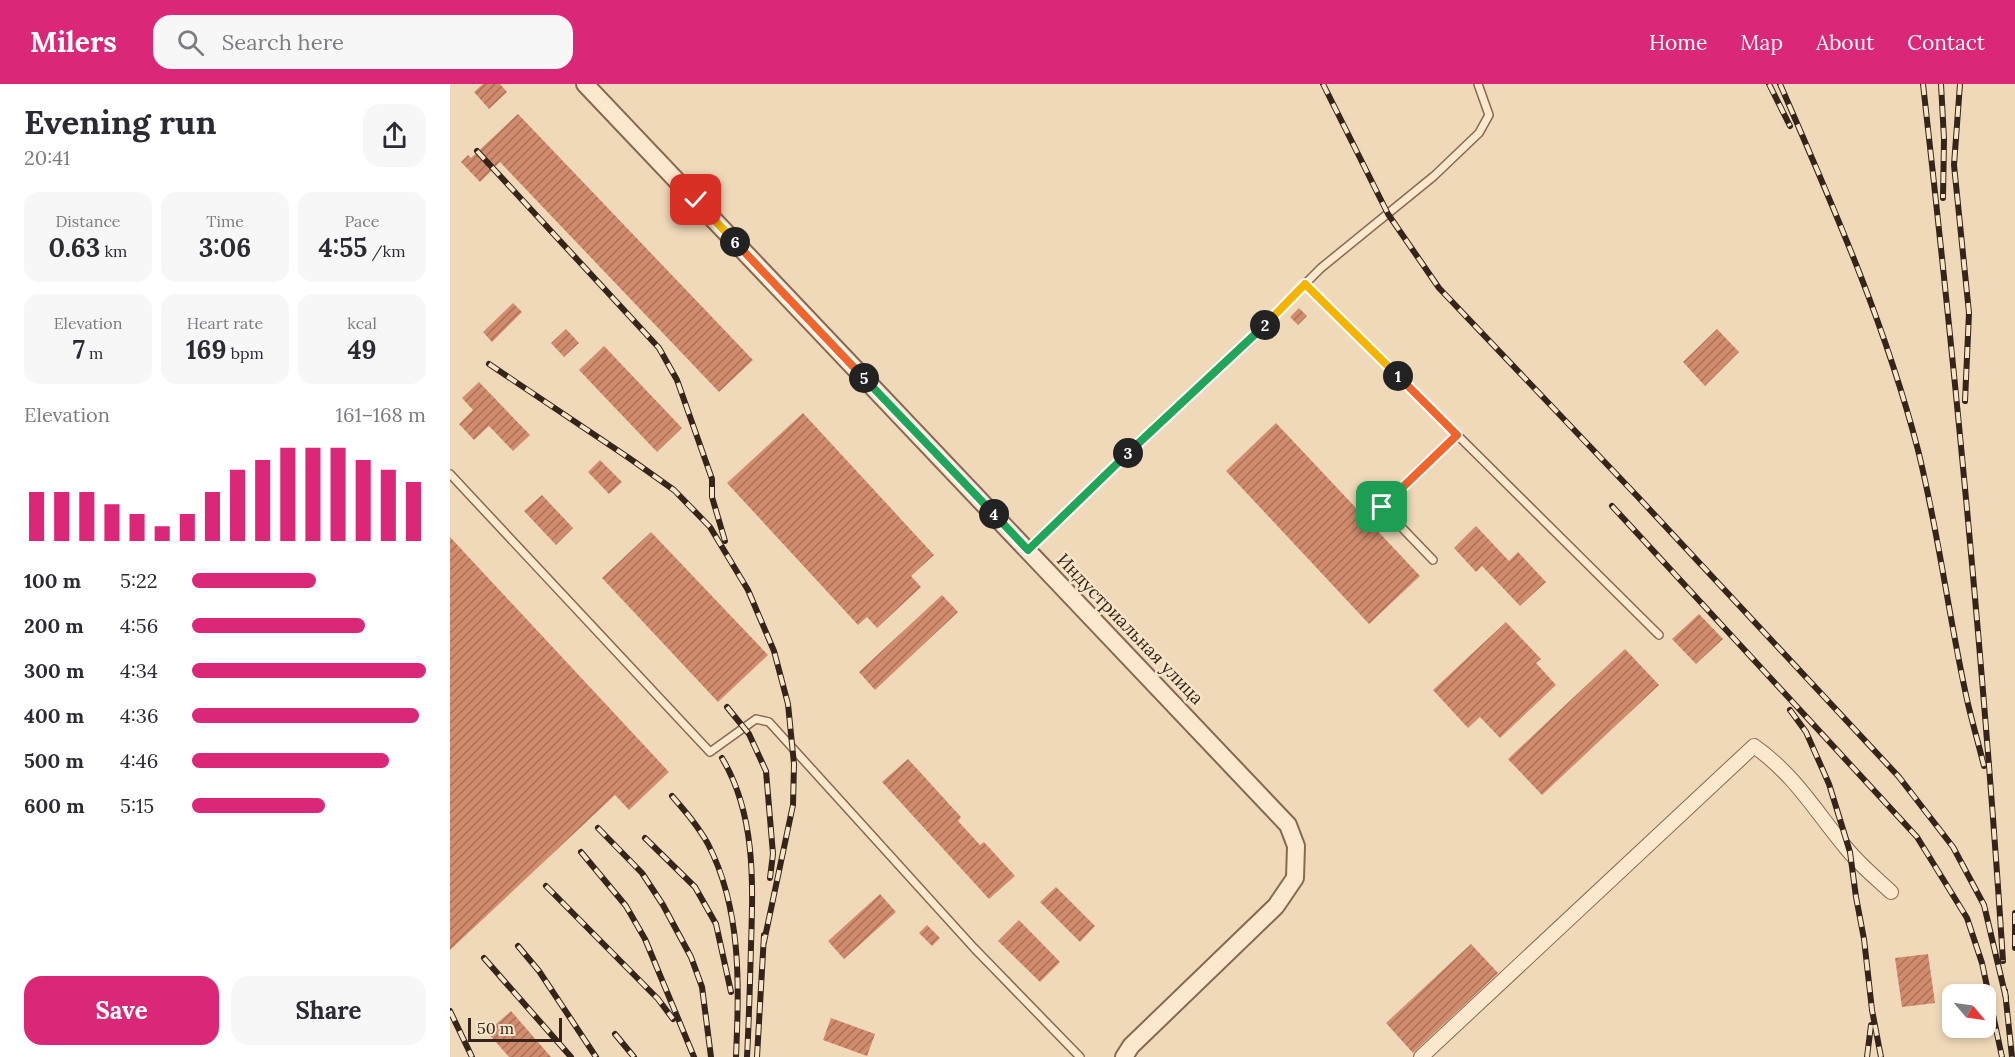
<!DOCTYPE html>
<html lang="en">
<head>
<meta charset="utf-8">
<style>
	body { margin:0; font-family:Lora,serif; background:#f7f7f7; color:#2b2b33; height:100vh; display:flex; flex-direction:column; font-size:22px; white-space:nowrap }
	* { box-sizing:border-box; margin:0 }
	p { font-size:20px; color:#7c7c81 }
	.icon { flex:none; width:33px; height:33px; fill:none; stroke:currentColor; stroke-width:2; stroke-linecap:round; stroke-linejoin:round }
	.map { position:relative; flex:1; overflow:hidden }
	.sheet { display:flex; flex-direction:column; background:#fff; width:450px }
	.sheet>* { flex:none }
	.needle { width:39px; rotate:119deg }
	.controls { position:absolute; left:1492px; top:900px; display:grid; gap:12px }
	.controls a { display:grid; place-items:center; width:54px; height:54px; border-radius:12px; background:#fff; box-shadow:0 3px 9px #0003; font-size:30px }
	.scale { position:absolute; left:18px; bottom:15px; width:94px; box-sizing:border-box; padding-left:6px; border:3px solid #352419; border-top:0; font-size:16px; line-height:21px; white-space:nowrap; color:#352419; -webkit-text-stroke:4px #f7e5c9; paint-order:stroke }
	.pin { position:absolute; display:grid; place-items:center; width:51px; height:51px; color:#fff; margin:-26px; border-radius:12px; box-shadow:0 3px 9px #0006 }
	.km { position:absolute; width:30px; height:30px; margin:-15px; border-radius:50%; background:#222; color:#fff; font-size:16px; line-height:30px; text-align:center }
	.round { display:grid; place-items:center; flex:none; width:63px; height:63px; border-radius:18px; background:#f7f7f7 }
	.headline { display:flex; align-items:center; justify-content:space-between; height:102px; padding:0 24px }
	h1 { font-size:33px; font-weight:700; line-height:45px }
	.metrics { display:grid; grid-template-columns:repeat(3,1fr); gap:9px; height:102px; padding:6px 24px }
	.metrics div { display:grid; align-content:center; border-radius:15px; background:#f7f7f7; text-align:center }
	.metrics b { font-size:26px; font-weight:700 }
	.metrics small { font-size:16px; font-weight:400 }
	.metrics p { font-size:16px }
	.chart { height:168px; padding:12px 24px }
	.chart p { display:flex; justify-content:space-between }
	.chart svg { width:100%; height:108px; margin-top:6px; stroke:#db2777; stroke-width:6 }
	.cta { display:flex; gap:12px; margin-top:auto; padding:12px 24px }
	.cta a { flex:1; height:69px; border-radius:18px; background:#db2777; color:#fff; font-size:24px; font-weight:700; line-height:69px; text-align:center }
	.cta a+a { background:#f7f7f7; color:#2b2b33 }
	ul { padding:0 24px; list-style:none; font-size:20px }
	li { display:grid; grid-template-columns:96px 72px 1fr; align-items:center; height:45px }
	li i { height:15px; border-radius:8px; background:#db2777 }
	header { display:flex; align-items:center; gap:36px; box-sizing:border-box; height:84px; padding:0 30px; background:#db2777; color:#fff }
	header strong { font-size:28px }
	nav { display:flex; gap:33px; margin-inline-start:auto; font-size:21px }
	.search { width:420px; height:54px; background:#f7f7f7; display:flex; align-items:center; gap:15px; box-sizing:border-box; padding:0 21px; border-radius:18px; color:#7c7c81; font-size:22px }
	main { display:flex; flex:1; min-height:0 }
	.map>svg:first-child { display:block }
</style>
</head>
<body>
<header>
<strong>Milers</strong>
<div class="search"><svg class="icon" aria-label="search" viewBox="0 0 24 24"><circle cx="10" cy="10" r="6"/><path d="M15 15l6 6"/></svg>Search here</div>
<nav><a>Home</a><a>Map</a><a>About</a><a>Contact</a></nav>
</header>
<main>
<section class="sheet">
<div class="headline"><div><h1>Evening run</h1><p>20:41</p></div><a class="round"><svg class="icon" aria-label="share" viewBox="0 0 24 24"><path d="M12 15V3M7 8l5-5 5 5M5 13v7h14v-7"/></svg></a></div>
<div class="metrics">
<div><p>Distance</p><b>0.63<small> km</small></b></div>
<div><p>Time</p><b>3:06</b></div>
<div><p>Pace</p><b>4:55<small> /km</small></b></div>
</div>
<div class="metrics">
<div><p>Elevation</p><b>7<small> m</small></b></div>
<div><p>Heart rate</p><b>169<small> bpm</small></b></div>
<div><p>kcal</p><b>49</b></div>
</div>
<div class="chart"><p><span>Elevation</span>161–168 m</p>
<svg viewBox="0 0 160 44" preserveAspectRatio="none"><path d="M5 44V24M15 44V24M25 44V24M35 44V29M45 44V33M55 44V38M65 44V33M75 44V24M85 44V15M95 44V11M105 44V6M115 44V6M125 44V6M135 44V11M145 44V15M155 44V20"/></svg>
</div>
<ul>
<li><b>100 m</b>5:22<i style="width:53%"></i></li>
<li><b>200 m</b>4:56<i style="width:74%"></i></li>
<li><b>300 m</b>4:34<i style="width:100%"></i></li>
<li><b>400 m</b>4:36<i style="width:97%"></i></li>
<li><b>500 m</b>4:46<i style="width:84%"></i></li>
<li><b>600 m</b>5:15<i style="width:57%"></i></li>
</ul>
<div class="cta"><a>Save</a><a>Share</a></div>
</section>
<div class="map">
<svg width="1565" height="973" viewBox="0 0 1565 973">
	<defs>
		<pattern id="building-hatch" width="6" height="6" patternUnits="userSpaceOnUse" patternTransform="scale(1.5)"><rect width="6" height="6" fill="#d18b6d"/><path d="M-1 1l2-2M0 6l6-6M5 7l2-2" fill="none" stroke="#aa7159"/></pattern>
	</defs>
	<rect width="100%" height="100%" fill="#f0d9b9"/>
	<g fill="url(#building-hatch)">
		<path d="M33,0H50L57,8L39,25L24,8Z"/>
		<path d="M68,30L303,276L269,308L50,78L30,98L11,78L18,71L21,74Z"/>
		<path d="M63,219L72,228L42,258L33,248Z"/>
		<path d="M849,224L857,232L848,241L840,233Z"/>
		<path d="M116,245L129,259L114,273L101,259Z"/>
		<path d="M1267,245L1289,268L1255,302L1233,278Z"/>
		<path d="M154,262L232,344L207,368L129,286Z"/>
		<path d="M29,298L80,351L63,367L39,342L24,356L9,340L23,326L12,314Z"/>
		<path d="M353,329L484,471L461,492L471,503L427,544L417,533L408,541L277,399Z"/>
		<path d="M826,339L970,492L919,540L776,387Z"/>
		<path d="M150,376L172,398L159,410L138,388Z"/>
		<path d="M92,411L123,444L106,461L74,427Z"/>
		<path d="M1026,442L1059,477L1068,468L1096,498L1070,522L1032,482L1026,488L1004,464Z"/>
		<path d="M201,448L318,571L268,618L152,494Z"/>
		<path d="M0,453L219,688L179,726L165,711L0,866Z"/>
		<path d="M492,511L508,528L425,606L409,588Z"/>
		<path d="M1249,530L1273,555L1246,580L1222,555Z"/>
		<path d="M1056,538L1091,575L1086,579L1106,601L1050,654L1030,633L1018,644L983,606Z"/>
		<path d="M1175,565L1209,601L1092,711L1058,675Z"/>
		<path d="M458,675L511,733L508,737L530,761L534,758L565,792L539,815L432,698Z"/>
		<path d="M606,803L645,842L630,858L590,818Z"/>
		<path d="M430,810L446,828L394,875L378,857Z"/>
		<path d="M569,836L610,878L590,898L548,857Z"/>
		<path d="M477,841L490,854L482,862L469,849Z"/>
		<path d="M1021,860L1048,889L963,969L936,939Z"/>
		<path d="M1478,870L1485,919L1452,923L1445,874Z"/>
		<path d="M61,927L101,973H59L37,948Z"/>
		<path d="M381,934L425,950L417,972L373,956Z"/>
	</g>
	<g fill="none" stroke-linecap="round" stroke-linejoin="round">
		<defs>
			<g id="service">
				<path d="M855,200L1209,551"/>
				<path d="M0,390L260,668L306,635L319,638L524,864L630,973"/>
				<path d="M578,466L658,388L795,260L871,184L984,92L1029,49L1039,31L1028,0"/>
				<path d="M983,476L932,423L1007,351"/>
			</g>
			<path id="minor" d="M971,973L1304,662C1346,692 1365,727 1397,765C1410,781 1426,794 1441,808"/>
			<path id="tertiary" d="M135,0L838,741L846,762L845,794L826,822L681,962L674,973"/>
		</defs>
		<use href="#service" stroke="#876953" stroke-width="10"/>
		<use href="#minor" stroke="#876953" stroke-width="16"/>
		<use href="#tertiary" stroke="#876953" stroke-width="20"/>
		<use href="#service" stroke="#fbe8cd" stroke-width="7"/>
		<use href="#minor" stroke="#fbe8cd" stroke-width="14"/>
		<use href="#tertiary" stroke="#fbe8cd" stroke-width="16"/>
		<defs>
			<g id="rail">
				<path d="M873,0L938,130L989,204L1188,413L1449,693L1503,763L1534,821L1556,914"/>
				<path d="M1319,0L1340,42"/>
				<path d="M1330,0C1382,120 1435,239 1468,366C1489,450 1499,536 1518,620C1523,641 1529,662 1534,682"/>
				<path d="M1473,0C1506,292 1534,584 1553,877"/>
				<path d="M1491,0L1494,55L1493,114"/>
				<path d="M1510,0L1504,81L1519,229L1515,317"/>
				<path d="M27,67L209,264L227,296L250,361L262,395V413L275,457"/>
				<path d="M39,280L179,374L224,406L260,443L298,506L324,567L338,620L344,680L343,721L314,858"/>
				<path d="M1162,422L1467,753L1517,834L1532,879L1552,973"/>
				<path d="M277,623L299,650L316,687L323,770L320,794"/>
				<path d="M1340,626L1356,648L1379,700L1400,768L1406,813L1414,855L1422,926L1431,973"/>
				<path d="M272,674C306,731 303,799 301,862C300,899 299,936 297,973"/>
				<path d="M222,712C235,727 248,742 258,760C292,826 289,901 286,973"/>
				<path d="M148,744L192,789L213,821L241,873L252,903L261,973"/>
				<path d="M195,754L245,803L266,840L281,908"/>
				<path d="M131,768L176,822L195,855L244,973"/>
				<path d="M96,802L208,915L223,935"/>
				<path d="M1565,829V864"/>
				<path d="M68,862L89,887L146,973"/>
				<path d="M34,874L121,973"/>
				<path d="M1555,907L1562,973"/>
				<path d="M0,927L22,973"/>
				<path d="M165,950L184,973"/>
				<path d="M307,973L314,851"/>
				<path d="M1417,973L1421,941"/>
			</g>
		</defs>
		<use href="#rail" stroke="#352419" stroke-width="6"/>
		<use href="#rail" stroke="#f7e5c9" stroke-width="4" stroke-dasharray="11" stroke-linecap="butt"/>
	</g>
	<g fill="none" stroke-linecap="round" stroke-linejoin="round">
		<defs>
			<path id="split-1" d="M932,423L1007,351L948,292"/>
			<path id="split-2" d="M815,241L855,200L948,292"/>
			<path id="split-3" d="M678,369L815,241"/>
			<path id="split-4" d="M544,430L578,466L678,369"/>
			<path id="split-5" d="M414,294L544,430"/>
			<path id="split-6" d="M285,158L414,294"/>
			<path id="split-7" d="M246,116L285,158"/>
		</defs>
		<use href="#split-1" stroke="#fff" stroke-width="12"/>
		<use href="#split-2" stroke="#fff" stroke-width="12"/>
		<use href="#split-3" stroke="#fff" stroke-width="12"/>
		<use href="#split-4" stroke="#fff" stroke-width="12"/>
		<use href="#split-5" stroke="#fff" stroke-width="12"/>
		<use href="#split-6" stroke="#fff" stroke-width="12"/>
		<use href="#split-7" stroke="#fff" stroke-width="12"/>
		<use href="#split-1" stroke="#f0652b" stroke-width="8"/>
		<use href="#split-2" stroke="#f5b400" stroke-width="8"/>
		<use href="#split-3" stroke="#22a559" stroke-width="8"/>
		<use href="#split-4" stroke="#22a559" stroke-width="8"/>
		<use href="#split-5" stroke="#22a559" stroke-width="8"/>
		<use href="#split-6" stroke="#f0652b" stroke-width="8"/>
		<use href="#split-7" stroke="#f5b400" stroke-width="8"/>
	</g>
	<g text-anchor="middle" stroke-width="5" stroke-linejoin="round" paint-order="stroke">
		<g font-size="18" fill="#352419" stroke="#f7e5c9">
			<text transform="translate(680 545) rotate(46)" y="6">Индустриальная улица</text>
		</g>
	</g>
</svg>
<div class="controls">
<a><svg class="needle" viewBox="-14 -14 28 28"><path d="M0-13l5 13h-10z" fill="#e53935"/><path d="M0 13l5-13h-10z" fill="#7c7c81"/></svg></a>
</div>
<div class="scale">50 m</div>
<div class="pin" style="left:932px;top:423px;background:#1e9e55"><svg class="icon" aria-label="arrive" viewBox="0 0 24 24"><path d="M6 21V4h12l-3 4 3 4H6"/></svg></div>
<div class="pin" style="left:246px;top:116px;background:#d93025"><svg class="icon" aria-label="check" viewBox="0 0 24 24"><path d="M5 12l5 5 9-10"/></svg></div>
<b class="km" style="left:948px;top:292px">1</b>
<b class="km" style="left:815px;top:241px">2</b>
<b class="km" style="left:678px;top:369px">3</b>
<b class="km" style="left:544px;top:430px">4</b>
<b class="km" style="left:414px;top:294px">5</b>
<b class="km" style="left:285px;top:158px">6</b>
</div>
</main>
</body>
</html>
